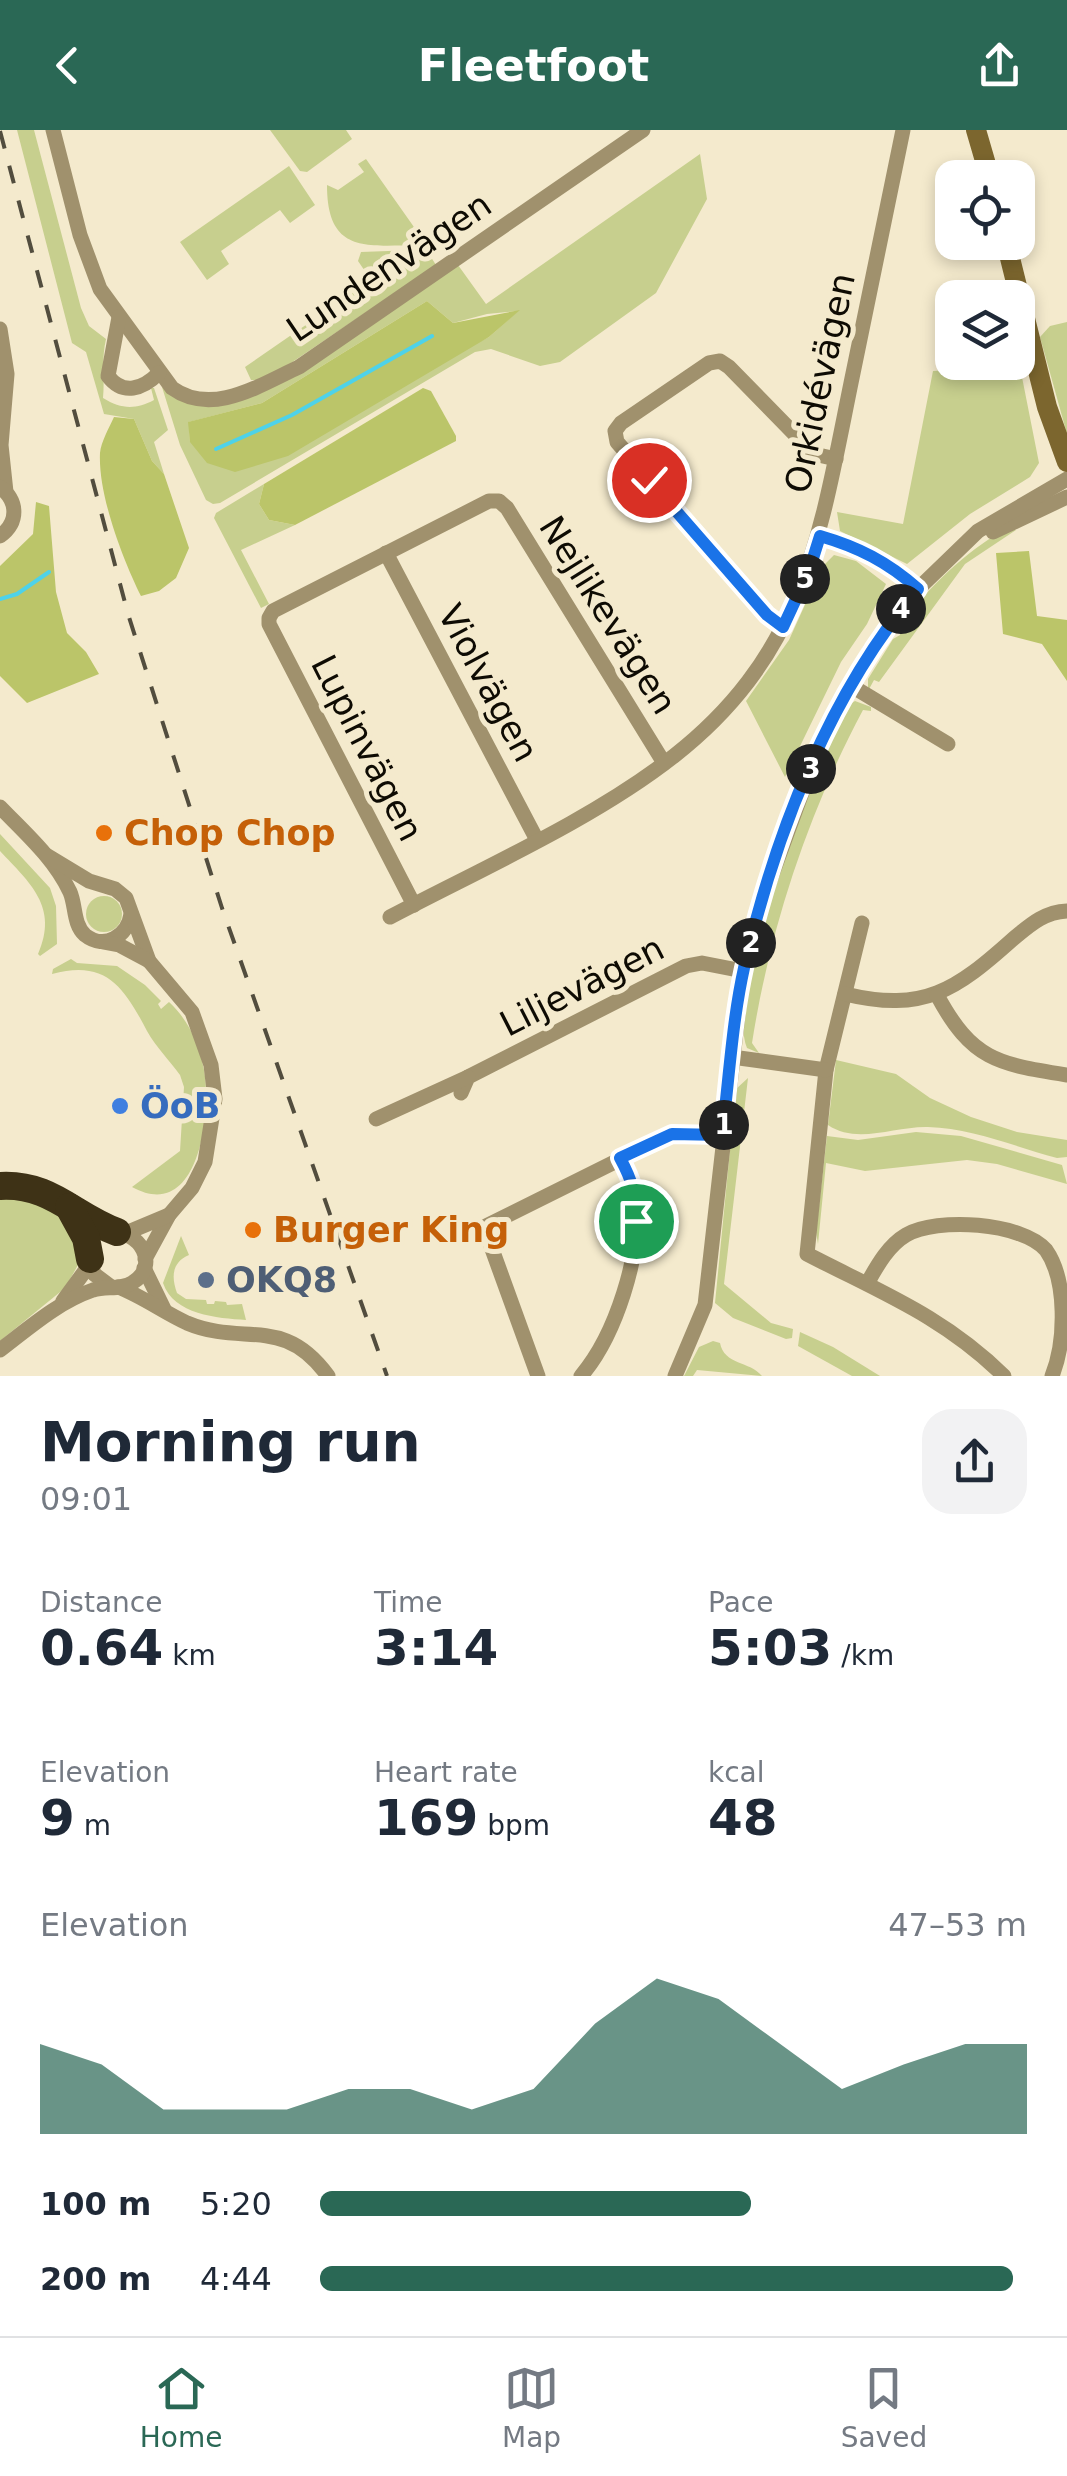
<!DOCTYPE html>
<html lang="en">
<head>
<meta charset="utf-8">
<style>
	body { margin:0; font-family:"DejaVu Sans",sans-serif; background:#f2f2f3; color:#1f2937; height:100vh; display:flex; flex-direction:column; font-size:38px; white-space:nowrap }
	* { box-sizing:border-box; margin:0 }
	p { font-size:32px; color:#747a83 }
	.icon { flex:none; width:55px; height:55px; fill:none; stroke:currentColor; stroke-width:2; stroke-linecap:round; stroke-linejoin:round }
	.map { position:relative; height:1246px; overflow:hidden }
	.side { display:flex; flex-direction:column; background:#fff; flex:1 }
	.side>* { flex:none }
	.fabs { position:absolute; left:935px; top:30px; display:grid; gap:20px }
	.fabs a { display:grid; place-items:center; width:100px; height:100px; border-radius:20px; background:#fff; box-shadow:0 5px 15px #0003; font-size:50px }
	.pin { position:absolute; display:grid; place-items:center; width:85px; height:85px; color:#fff; margin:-42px; border:5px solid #fff; border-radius:50%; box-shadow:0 2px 10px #0007 }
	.km { position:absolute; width:50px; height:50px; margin:-25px; border-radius:50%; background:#222; color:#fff; font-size:28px; line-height:50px; text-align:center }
	.round { display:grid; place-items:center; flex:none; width:105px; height:105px; border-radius:30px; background:#f2f2f3 }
	.overview { display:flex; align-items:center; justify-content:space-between; height:170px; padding:0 40px }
	h1 { font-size:55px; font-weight:700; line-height:75px }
	.figures { display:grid; grid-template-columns:repeat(3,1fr); gap:15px; height:170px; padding:10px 40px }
	.figures div { display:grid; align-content:center }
	.figures b { font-size:50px; font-weight:700 }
	.figures small { font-size:28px; font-weight:400 }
	.figures p { font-size:28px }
	.chart { height:280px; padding:20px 40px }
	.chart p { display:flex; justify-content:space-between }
	.chart svg { width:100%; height:180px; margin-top:10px; fill:#2a6855; opacity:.7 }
	ul { padding:0 40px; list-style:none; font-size:32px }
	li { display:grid; grid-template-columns:160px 120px 1fr; align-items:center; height:75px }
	li i { height:25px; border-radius:12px; background:#2a6855 }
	header { display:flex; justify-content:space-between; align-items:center; height:130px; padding:0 40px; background:#2a6855; color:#fff; font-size:45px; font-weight:700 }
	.menu { display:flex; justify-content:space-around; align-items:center; height:140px; border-top:2px solid #e0e1e3; background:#fff; font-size:28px; color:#747a83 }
	.menu a { display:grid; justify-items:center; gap:5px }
	.menu .current { color:#2a6855 }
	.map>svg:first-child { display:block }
</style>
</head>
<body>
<header><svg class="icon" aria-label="back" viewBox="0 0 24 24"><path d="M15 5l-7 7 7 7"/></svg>Fleetfoot<svg class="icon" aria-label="share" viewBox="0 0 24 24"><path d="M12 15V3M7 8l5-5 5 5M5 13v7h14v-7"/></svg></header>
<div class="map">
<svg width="1067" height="1246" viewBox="0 0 1067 1246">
	<rect width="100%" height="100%" fill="#f4eacd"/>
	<g fill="#c7cf8e" fill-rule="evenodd">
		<path d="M17,0H34L81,178L89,196L106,209C101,231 105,247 103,268C121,279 135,280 154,270L151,258H154L168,300L154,312L164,344L152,331L134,289L104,284L86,222L72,213Z"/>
		<path d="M270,0H346L352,9L307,42L300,41Z"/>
		<path d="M700,24L707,69L656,163L560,232L540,236L491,219L475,222L220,373L213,374L206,370L180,315L162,257L179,270L222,274L458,135L486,174ZM427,171L453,193L487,184L518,181L489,207L457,223L190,312L189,292L262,273Z"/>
		<path d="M366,29L421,107L418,115C365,116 327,123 327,55L338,60L364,42L358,34Z"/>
		<path d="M289,36L315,75L290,93L280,80L221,121L229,134L207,150L180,112Z"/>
		<path d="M415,120L427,121L436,135L285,237L259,250H251L245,237L371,150L358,131L361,122Z"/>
		<path d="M1067,192V304L1040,207L1050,196Z"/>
		<path d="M1020,237L1039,333L1030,347L970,384L907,434L840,401L837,382L903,394L933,241Z"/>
		<path d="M264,354L259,374L269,390L295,395L241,420L269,474L261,478L214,388L216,383Z"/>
		<path d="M1007,398L1016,400L965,434L879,552L874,550L868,561V549L893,509L900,505L899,495C931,456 963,423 1007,398Z"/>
		<path d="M834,425L856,431L886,454L867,494L841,532L785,647L746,571L789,510L822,437Z"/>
		<path d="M855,571L871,577V581L863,580C808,683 770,798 752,913L759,923L747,918C723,860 819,636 847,576Z"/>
		<path d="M0,704L50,758L56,776L57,814L40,826L38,824C59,777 30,753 0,721Z"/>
		<circle cx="104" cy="784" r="18"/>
		<path d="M71,829L77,833L117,836L145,855L161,871L158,874L161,879L169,872C189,891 199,913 204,940C212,983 199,1094 132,1057L180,1021L184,957L180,945C170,931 156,917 147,901C124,857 106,829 52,844L53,839Z"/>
		<path d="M836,930L896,944L930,968L971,987L1017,1002L1067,1010V1027L1057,1028C1015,1017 972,998 928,997C895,996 857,1015 828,995Z"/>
		<path d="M748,948L724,1154L771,1193L793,1199L792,1208L786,1209L733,1188L715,1173L736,959Z"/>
		<path d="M916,1002L961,1006L1062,1035L1067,1054L997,1034L967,1030L865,1041L826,1033L818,1114L816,1102L827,1006L858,1010Z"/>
		<path d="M0,1066L54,1076L82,1128L65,1158L0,1211Z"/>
		<path d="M181,1106L189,1125C172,1132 171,1147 177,1163L186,1169L206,1170L207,1174H214L215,1171L226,1172L227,1175L242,1174L246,1190C217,1188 174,1185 163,1153Z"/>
		<path d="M800,1202L833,1217L880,1246H852L798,1216Z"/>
		<path d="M713,1211L720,1213C724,1235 750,1231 762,1246L697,1240L693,1246H684L699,1217Z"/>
	</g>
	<g fill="#bbc569">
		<path d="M427,171L453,193L520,180L489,207L288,326L235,342L207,333L190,312L188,292L262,273Z"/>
		<path d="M423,258L431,261L456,306V311L295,395L269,390L259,374L264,354Z"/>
		<path d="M114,287L134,289L152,331L164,344L189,418L176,448L159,461L141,466C123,430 98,365 100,323C101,312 109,298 114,287Z"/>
		<path d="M36,372L49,376L56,462L67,503L86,522L99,544L27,573L0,546V436L33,404Z"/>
		<path d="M1029,421L1037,486L1067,490V551L1042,514L1003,504L996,423Z"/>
	</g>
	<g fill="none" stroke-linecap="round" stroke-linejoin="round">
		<g stroke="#4ed2e9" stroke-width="4">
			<path d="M216,319L292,285L432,206"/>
			<path d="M0,469L17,464L49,442"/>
		</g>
		<g stroke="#a0916d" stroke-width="15">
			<path d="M53,0L80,105L100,159L172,258C212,287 260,255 299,237L643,0"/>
			<path d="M119,187L108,246C123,266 143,259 159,243"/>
			<path d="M0,199L7,244L1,315L6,362"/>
			<path d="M0,357C18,371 19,392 0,406"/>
			<path d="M993,402L1067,367"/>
			<path d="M820,406C858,417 888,432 918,459"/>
			<path d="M386,423L537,710"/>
			<path d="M783,497L767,485L617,312L615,301L621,293L709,233L720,231L729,237L814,324L836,329"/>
			<path d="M850,555L948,614"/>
			<path d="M0,677C25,703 54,728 70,762C76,776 73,794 85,805C105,821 128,805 131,784"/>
			<path d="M46,725L89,751L115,759L126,768L149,831L192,882L211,935L215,969L205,1032L192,1058L169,1085L145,1129"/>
			<path d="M414,775L269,494V488L273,481L489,371H499L507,378L664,633"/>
			<path d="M390,787C481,739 594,689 674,626C805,523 820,405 851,253C868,168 886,84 903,0"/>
			<path d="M862,793L826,940L807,1124C880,1162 943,1186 1004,1246"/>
			<path d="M103,812L119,815L149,831"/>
			<path d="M845,864C924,883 956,860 1013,809C1030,795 1044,782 1067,781"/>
			<path d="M937,865C972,930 997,934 1067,945"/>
			<path d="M732,927L826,940"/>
			<path d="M461,963L468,947L686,836L702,833L743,841"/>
			<path d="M376,989L468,947"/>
			<path d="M126,1103L169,1085"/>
			<path d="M90,1127L94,1144L110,1156"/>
			<path d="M144,1138L164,1179"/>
			<path d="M868,1152C878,1134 889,1115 906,1105C937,1087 1021,1092 1046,1120C1067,1150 1066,1211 1052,1246"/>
			<path d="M118,1157C142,1166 163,1182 187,1193C244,1217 283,1184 328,1246"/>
			<path d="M63,1171L90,1134"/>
			<path d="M0,1220C29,1198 58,1172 93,1160C106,1156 120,1160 132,1153C161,1136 140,1099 110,1103"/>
			<path d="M538,1246L484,1097L671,1004L723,1005"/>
			<path d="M581,1246C616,1205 641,1125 637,1071C636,1055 627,1042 620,1028"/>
			<path d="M675,1246L705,1175L743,841L762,772L814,630L836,581L870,520L918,459L978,401L1067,349"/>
		</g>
		<g stroke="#7c662e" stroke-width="20">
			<path d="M976,0L990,48"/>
			<path d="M1006,112L1047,277L1067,332"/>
		</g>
		<g stroke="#3e3216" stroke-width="28">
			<path d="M0,1056C51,1053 73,1086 117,1102"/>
			<path d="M69,1077L86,1108L90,1129"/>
		</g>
		<path stroke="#524d3e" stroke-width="4" stroke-dasharray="18 18" stroke-linecap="butt" d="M0,1L128,484L222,778L387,1246"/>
	</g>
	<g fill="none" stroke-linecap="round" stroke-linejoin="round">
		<defs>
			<path id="route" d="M636,1091C637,1066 632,1050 620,1028L672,1004L722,1005C729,950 732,892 744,838C775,704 829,564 918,459C888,432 858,417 820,406L809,441L783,497L767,485L649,350"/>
		</defs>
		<use href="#route" stroke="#fff" stroke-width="20"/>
		<use href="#route" stroke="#1a73e8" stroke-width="12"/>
	</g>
	<g fill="#e8710a" stroke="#f4eacd" stroke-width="4">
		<circle cx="104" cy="703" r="10"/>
		<circle cx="253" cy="1100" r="10"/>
	</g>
	<circle fill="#3f7fe0" stroke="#f4eacd" stroke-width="4" cx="120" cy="976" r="10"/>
	<circle fill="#5c6f8a" stroke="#f4eacd" stroke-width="4" cx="206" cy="1150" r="10"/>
	<g text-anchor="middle" stroke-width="10" stroke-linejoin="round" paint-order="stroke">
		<g font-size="35" fill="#0e0b03" stroke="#f4eacd">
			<text transform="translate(389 137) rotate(-34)" y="12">Lundenvägen</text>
			<text transform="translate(820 253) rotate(-78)" y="12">Orkidévägen</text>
			<text transform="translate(608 485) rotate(58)" y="12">Nejlikevägen</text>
			<text transform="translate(488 553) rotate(62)" y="12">Violvägen</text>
			<text transform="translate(367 618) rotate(63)" y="12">Lupinvägen</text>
			<text transform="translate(582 856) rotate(-27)" y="12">Liljevägen</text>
		</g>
		<g font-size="35" font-weight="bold" fill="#c56008" stroke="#f4eacd" text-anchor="start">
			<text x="124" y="715">Chop Chop</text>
			<text x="273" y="1112">Burger King</text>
		</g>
		<g font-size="35" font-weight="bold" fill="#366cbe" stroke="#f4eacd" text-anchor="start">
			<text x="140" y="988">ÖoB</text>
		</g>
		<g font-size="35" font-weight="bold" fill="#4e5e75" stroke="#f4eacd" text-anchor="start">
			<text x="226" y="1162">OKQ8</text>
		</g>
	</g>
</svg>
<div class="fabs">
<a><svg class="icon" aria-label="locate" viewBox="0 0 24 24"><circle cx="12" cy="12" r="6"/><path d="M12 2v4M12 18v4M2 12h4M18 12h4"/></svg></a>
<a><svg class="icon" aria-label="layers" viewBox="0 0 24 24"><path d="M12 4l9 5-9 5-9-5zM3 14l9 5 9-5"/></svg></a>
</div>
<div class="pin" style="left:636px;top:1091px;background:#1e9e55"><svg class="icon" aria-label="arrive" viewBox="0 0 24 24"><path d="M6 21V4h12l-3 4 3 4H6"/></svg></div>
<div class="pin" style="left:649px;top:350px;background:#d93025"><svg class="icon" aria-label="check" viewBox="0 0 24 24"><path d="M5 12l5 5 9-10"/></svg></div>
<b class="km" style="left:724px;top:995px">1</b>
<b class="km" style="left:751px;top:813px">2</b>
<b class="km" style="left:811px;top:639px">3</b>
<b class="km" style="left:901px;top:479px">4</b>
<b class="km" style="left:805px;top:449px">5</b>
</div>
<section class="side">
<div class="overview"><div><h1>Morning run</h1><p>09:01</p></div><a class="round"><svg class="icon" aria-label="share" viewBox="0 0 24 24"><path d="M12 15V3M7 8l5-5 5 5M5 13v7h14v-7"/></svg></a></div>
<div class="figures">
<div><p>Distance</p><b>0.64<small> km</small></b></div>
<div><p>Time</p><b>3:14</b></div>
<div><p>Pace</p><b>5:03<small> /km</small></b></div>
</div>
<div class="figures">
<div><p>Elevation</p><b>9<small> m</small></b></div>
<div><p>Heart rate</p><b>169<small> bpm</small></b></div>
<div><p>kcal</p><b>48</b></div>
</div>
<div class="chart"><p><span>Elevation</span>47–53 m</p>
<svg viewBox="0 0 160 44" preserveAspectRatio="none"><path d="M0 44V22L10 27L20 38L30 38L40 38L50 33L60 33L70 38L80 33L90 17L100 6L110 11L120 22L130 33L140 27L150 22L160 22V44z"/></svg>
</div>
<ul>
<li><b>100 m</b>5:20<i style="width:61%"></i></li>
<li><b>200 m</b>4:44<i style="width:98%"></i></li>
</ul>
</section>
<nav class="menu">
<a class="current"><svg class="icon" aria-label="home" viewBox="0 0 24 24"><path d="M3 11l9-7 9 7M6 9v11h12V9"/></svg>Home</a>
<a><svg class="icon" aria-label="map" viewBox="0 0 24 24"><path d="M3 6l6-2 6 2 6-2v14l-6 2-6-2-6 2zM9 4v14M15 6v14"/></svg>Map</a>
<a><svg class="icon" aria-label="saved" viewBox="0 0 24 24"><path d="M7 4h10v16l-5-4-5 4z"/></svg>Saved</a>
</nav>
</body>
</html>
